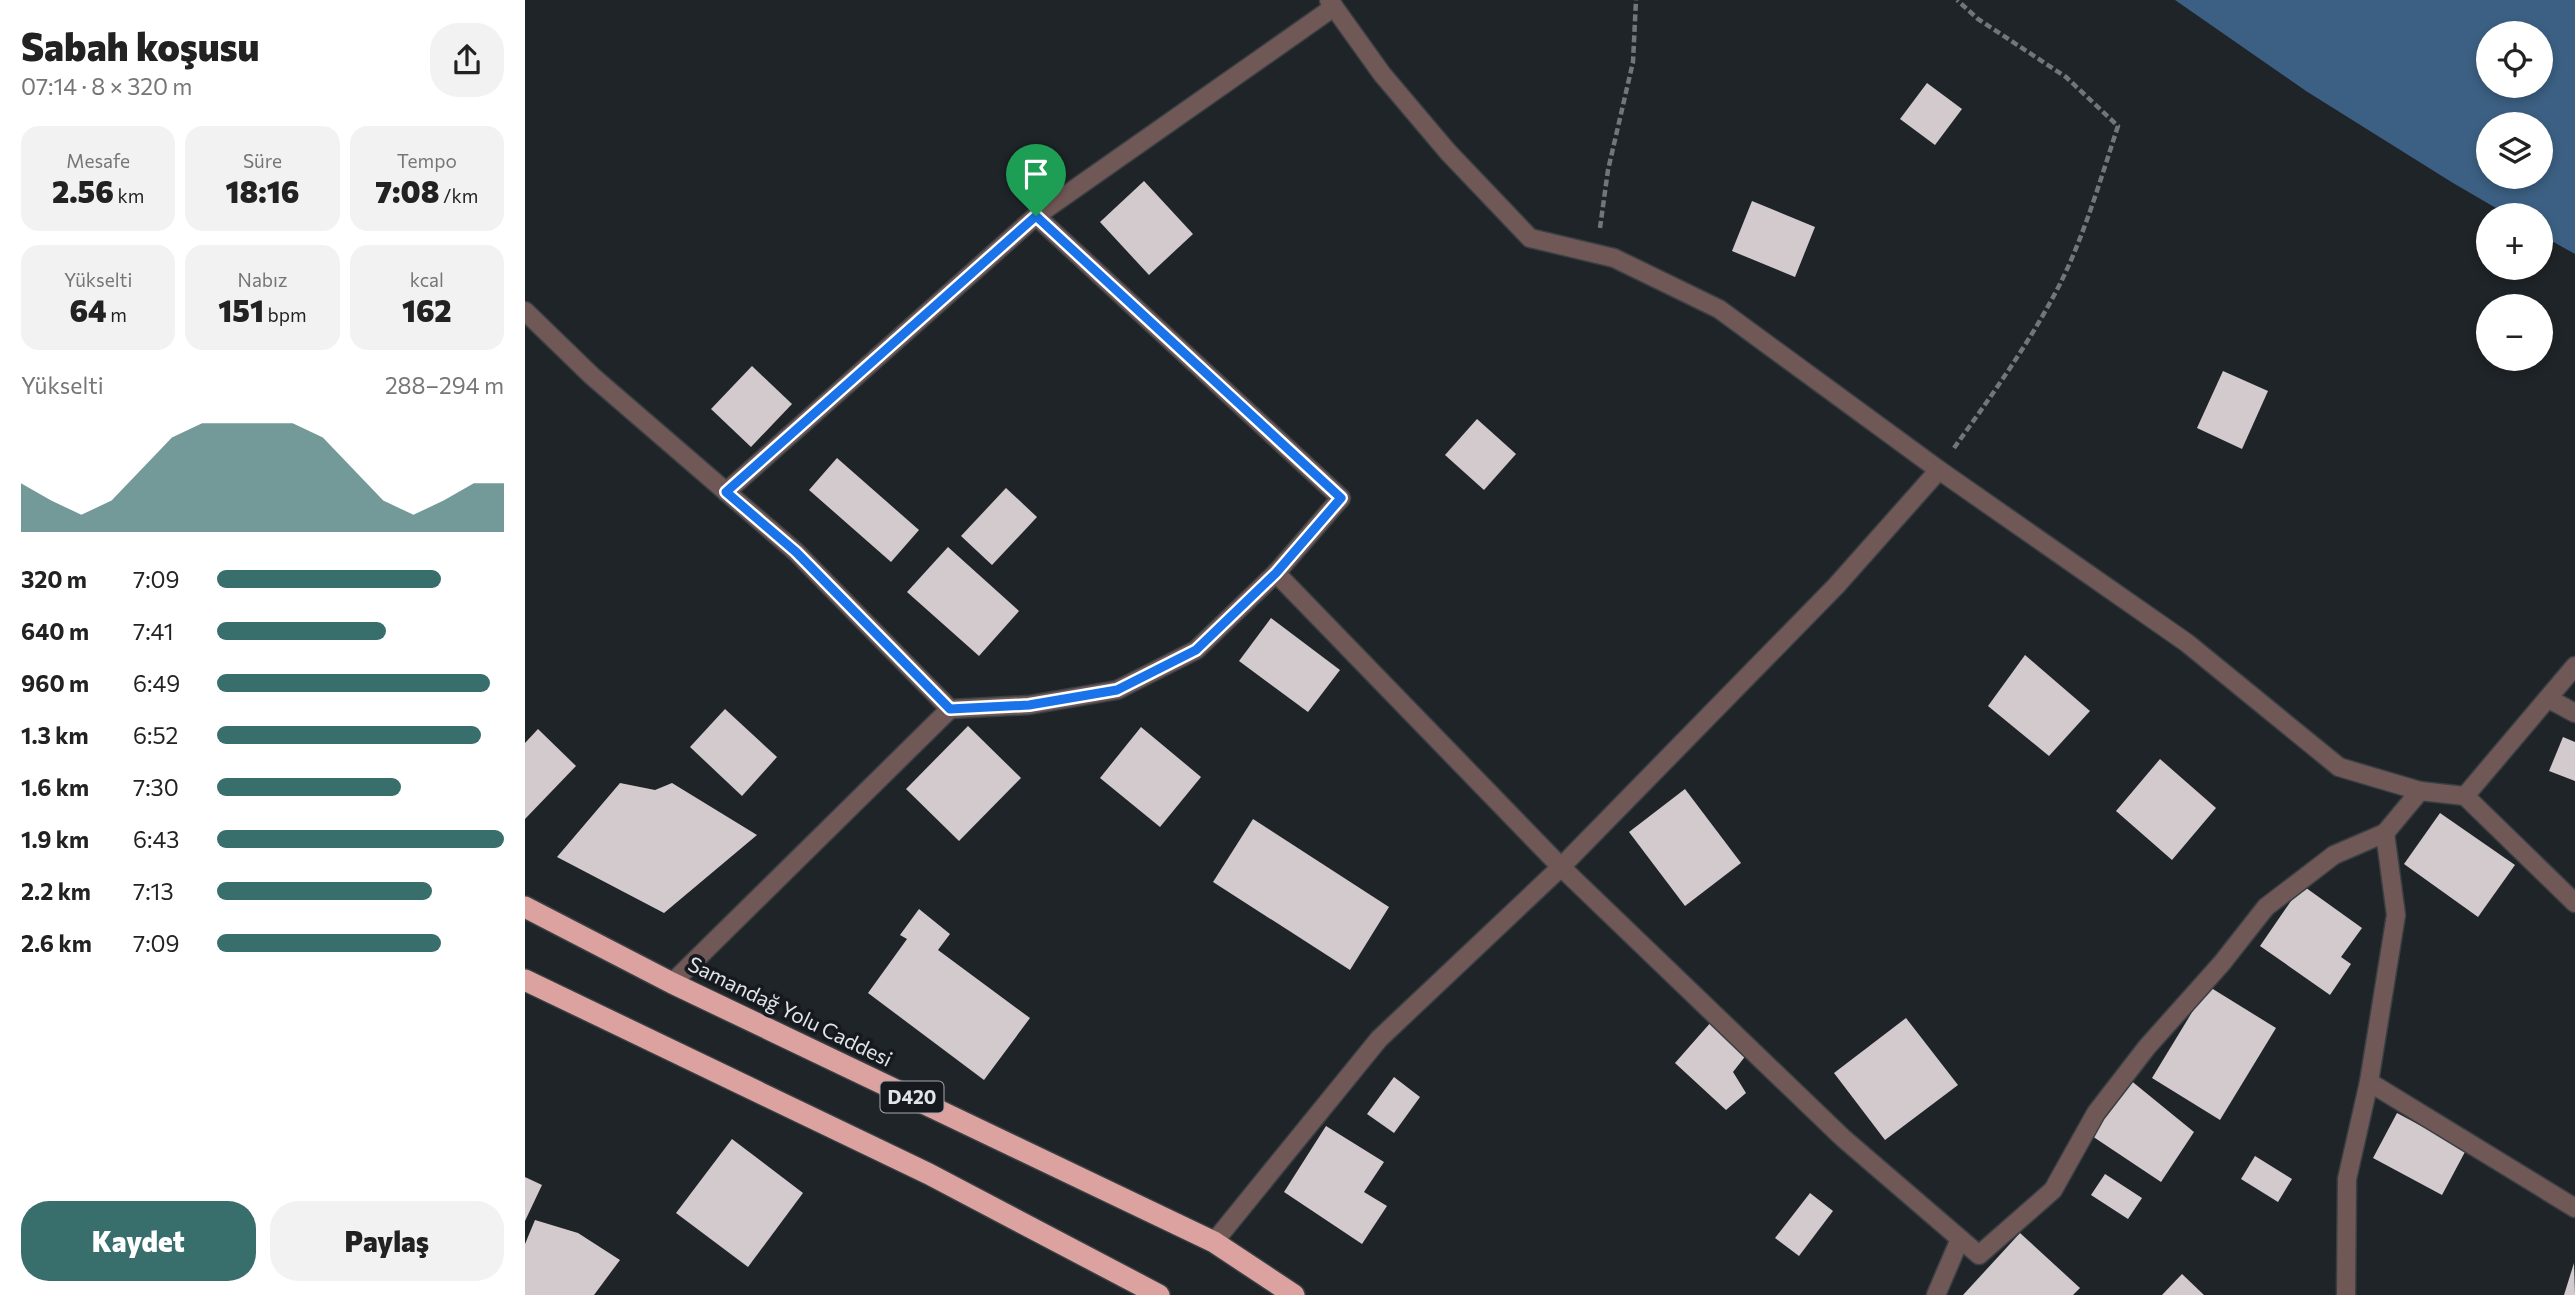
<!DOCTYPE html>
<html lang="tr">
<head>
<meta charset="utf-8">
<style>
	body { margin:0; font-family:Commissioner,sans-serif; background:#f2f2f2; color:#222; height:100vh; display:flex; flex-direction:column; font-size:26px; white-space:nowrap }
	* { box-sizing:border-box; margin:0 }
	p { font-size:23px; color:#767676 }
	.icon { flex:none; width:38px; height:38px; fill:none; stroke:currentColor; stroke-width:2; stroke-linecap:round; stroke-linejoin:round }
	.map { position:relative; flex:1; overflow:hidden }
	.drawer { display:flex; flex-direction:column; background:#fff; width:525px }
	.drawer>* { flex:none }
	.buttons { position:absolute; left:1951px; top:21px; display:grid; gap:14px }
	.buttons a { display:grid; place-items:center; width:77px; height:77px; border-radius:50%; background:#fff; box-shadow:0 4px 10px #0003; font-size:35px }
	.pin { position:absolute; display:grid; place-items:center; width:60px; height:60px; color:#fff; margin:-72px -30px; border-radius:50% 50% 50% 0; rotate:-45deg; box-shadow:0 0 7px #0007 }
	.pin .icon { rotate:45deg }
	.round { display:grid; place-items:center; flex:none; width:74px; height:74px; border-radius:28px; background:#f2f2f2 }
	.summary { display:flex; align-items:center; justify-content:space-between; height:119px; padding:0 21px }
	h1 { font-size:38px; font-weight:800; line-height:52px }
	.metrics { display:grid; grid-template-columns:repeat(3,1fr); gap:10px; height:119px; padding:7px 21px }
	.metrics div { display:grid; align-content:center; border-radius:18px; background:#f2f2f2; text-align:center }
	.metrics b { font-size:30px; font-weight:800 }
	.metrics small { font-size:19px; font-weight:400 }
	.metrics p { font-size:19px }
	.chart { height:196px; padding:14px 21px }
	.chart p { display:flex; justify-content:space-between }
	.chart svg { width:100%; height:126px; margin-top:7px; fill:#386f6d; opacity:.7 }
	.cta { display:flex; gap:14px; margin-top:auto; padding:14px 21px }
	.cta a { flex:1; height:80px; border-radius:28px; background:#386f6d; color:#fff; font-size:28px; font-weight:800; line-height:80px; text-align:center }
	.cta a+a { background:#f2f2f2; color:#222 }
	ul { padding:0 21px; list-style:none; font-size:23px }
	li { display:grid; grid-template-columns:112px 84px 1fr; align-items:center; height:52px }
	li i { height:18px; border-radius:9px; background:#386f6d }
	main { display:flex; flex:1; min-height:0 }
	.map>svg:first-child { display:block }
</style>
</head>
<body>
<main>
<section class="drawer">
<div class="summary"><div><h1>Sabah koşusu</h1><p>07:14 · 8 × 320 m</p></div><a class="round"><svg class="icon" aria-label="share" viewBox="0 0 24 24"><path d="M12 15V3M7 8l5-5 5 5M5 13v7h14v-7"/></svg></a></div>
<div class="metrics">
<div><p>Mesafe</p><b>2.56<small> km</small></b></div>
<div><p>Süre</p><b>18:16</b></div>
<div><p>Tempo</p><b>7:08<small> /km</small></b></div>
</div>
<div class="metrics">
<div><p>Yükselti</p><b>64<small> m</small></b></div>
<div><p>Nabız</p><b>151<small> bpm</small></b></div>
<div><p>kcal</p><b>162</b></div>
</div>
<div class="chart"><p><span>Yükselti</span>288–294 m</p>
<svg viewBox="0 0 160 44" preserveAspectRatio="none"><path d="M0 44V27L10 33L20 38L30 33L40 22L50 11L60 6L70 6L80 6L90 6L100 11L110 22L120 33L130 38L140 33L150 27L160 27V44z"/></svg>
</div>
<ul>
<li><b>320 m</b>7:09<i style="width:78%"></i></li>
<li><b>640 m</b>7:41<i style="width:59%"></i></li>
<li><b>960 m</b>6:49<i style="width:95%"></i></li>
<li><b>1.3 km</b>6:52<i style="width:92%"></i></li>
<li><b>1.6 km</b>7:30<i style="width:64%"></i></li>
<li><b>1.9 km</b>6:43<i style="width:100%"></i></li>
<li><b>2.2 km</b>7:13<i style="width:75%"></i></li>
<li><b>2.6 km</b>7:09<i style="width:78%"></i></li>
</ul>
<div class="cta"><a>Kaydet</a><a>Paylaş</a></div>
</section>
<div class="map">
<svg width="2050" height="1295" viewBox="0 0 2050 1295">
	<rect width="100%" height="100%" fill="#1f2428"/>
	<path fill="#3c6083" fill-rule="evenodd" d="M1650,0H2050V254L2016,235V215H1983L1928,183L1781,91ZM1964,33H2016V86H1964ZM1964,124H2016V177H1964Z"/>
	<g fill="#d2cacd">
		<path d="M1402,83L1437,109L1410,145L1375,119Z"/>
		<path d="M619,181L668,234L624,275L575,222Z"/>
		<path d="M1227,201L1290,227L1270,277L1207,251Z"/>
		<path d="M227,366L267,404L226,447L186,409Z"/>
		<path d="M1698,371L1743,391L1717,449L1672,428Z"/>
		<path d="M952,419L991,454L959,490L920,455Z"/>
		<path d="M312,458L394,530L366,562L284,490Z"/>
		<path d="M481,488L512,517L467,565L436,536Z"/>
		<path d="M423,547L494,611L454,656L382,592Z"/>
		<path d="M746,618L815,670L783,712L714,661Z"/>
		<path d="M1500,655L1565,711L1524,756L1463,706Z"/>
		<path d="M200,709L252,757L217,796L165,747Z"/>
		<path d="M443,726L496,778L434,841L381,789Z"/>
		<path d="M616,727L676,777L635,827L575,778Z"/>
		<path d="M13,729L51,766L0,819V743Z"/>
		<path d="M2038,737L2050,742V781L2024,771Z"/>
		<path d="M1635,759L1691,808L1647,860L1591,811Z"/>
		<path d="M95,783L130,790L147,783L232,835L139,913L32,857Z"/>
		<path d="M1160,789L1216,863L1160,906L1104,832Z"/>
		<path d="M1915,813L1990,865L1953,917L1879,864Z"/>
		<path d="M728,819L864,907L825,970L688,882Z"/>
		<path d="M1777,885L1837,928L1816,957L1826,964L1805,995L1735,946Z"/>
		<path d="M394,909L425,934L413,950L505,1018L459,1080L343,993L382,939L375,935Z"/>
		<path d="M1683,986L1751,1028L1695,1120L1627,1078Z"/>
		<path d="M1381,1018L1433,1085L1360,1140L1309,1073Z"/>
		<path d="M1187,1021L1222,1054L1208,1072L1221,1093L1201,1110L1150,1063Z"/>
		<path d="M869,1077L895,1097L869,1133L842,1114Z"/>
		<path d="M1604,1079L1669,1132L1636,1182L1564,1134Z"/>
		<path d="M1872,1113L1941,1150L1917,1195L1848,1158Z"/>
		<path d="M801,1126L859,1162L839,1192L862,1206L837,1244L759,1192Z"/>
		<path d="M207,1139L278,1193L223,1267L151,1213Z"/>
		<path d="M1730,1156L1767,1179L1753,1202L1716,1179Z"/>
		<path d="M1580,1174L1617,1198L1603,1219L1566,1195Z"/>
		<path d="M0,1177L17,1185L0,1221Z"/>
		<path d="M1285,1193L1308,1211L1274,1256L1250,1238Z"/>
		<path d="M10,1220L53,1233L95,1260L69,1295H0V1244Z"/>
		<path d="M1495,1233L1555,1288L1548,1295H1438Z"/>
		<path d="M2049,1263L2050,1295H2039Z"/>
		<path d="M1657,1274L1679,1295H1637Z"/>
	</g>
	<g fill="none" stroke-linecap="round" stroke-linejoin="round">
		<defs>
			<g id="minor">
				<path d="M804,0L857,74L923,152L1005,238L1089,258L1194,309L1414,470L1662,643L1814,767L1895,791"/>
				<path d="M511,216L816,498L751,573"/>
				<path d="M0,311L67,376L271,552L425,709L504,705L592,690L671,650L751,573L1036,867L1318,1138L1454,1255L1528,1190L1571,1113L1622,1047L1697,963L1741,907L1809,855L1860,833"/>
				<path d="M201,492L511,216L809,7"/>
				<path d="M2024,699L2050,713"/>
				<path d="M1940,796L2050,903"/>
				<path d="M147,983L425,709"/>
				<path d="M1844,1082L2050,1208"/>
				<path d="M689,1242L854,1039L1036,867L1311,586L1414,470"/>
				<path d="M1411,1295L1435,1239"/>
				<path d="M1821,1295L1822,1179L1844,1082L1871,915L1860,833L1895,791L1940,796L2050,666"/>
			</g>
			<g id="highway">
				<path d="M0,907L147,983L689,1242L769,1295"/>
				<path d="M0,980L404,1174L634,1295"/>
			</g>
		</defs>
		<use href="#minor" stroke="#3a3f43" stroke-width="21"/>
		<use href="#highway" stroke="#3a3f43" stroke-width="24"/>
		<g stroke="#72767a" stroke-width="4.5" stroke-dasharray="7 3.5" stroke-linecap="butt">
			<path d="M1075,228L1083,170L1108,62L1111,0"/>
			<path d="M1429,448C1467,395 1506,341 1536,282C1560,233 1576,178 1593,126L1541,77L1453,19L1432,0"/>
		</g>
		<use href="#minor" stroke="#705857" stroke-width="18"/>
		<use href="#highway" stroke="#dca29f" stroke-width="21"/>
	</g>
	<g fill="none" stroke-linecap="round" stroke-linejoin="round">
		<defs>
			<path id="route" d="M511,216L816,498L751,573L671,650L592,690L504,705L425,709L271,552L201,492Z"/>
		</defs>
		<use href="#route" stroke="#fff" stroke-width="14"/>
		<use href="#route" stroke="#1a73e8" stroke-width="9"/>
	</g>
	<g text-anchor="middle" stroke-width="7" stroke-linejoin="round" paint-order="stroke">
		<rect fill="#161a1f" stroke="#a4a7ac" stroke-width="2" x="355.5" y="1081.5" width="63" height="31" rx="5"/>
		<g font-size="19" font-weight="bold" fill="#e1e4e8">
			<text x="387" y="1104">D420</text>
		</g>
		<g font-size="21" fill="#e1e4e8" stroke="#161a1f">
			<text transform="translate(265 1012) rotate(26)" y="7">Samandağ Yolu Caddesi</text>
		</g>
	</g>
</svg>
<div class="buttons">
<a><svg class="icon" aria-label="locate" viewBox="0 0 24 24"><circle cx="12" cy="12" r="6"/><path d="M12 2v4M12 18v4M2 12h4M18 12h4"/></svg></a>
<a><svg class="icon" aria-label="layers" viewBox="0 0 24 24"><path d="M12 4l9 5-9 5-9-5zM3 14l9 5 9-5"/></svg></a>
<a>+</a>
<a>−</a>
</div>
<div class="pin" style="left:511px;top:216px;background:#1e9e55"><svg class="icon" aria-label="arrive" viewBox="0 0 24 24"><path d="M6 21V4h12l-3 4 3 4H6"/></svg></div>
</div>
</main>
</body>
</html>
